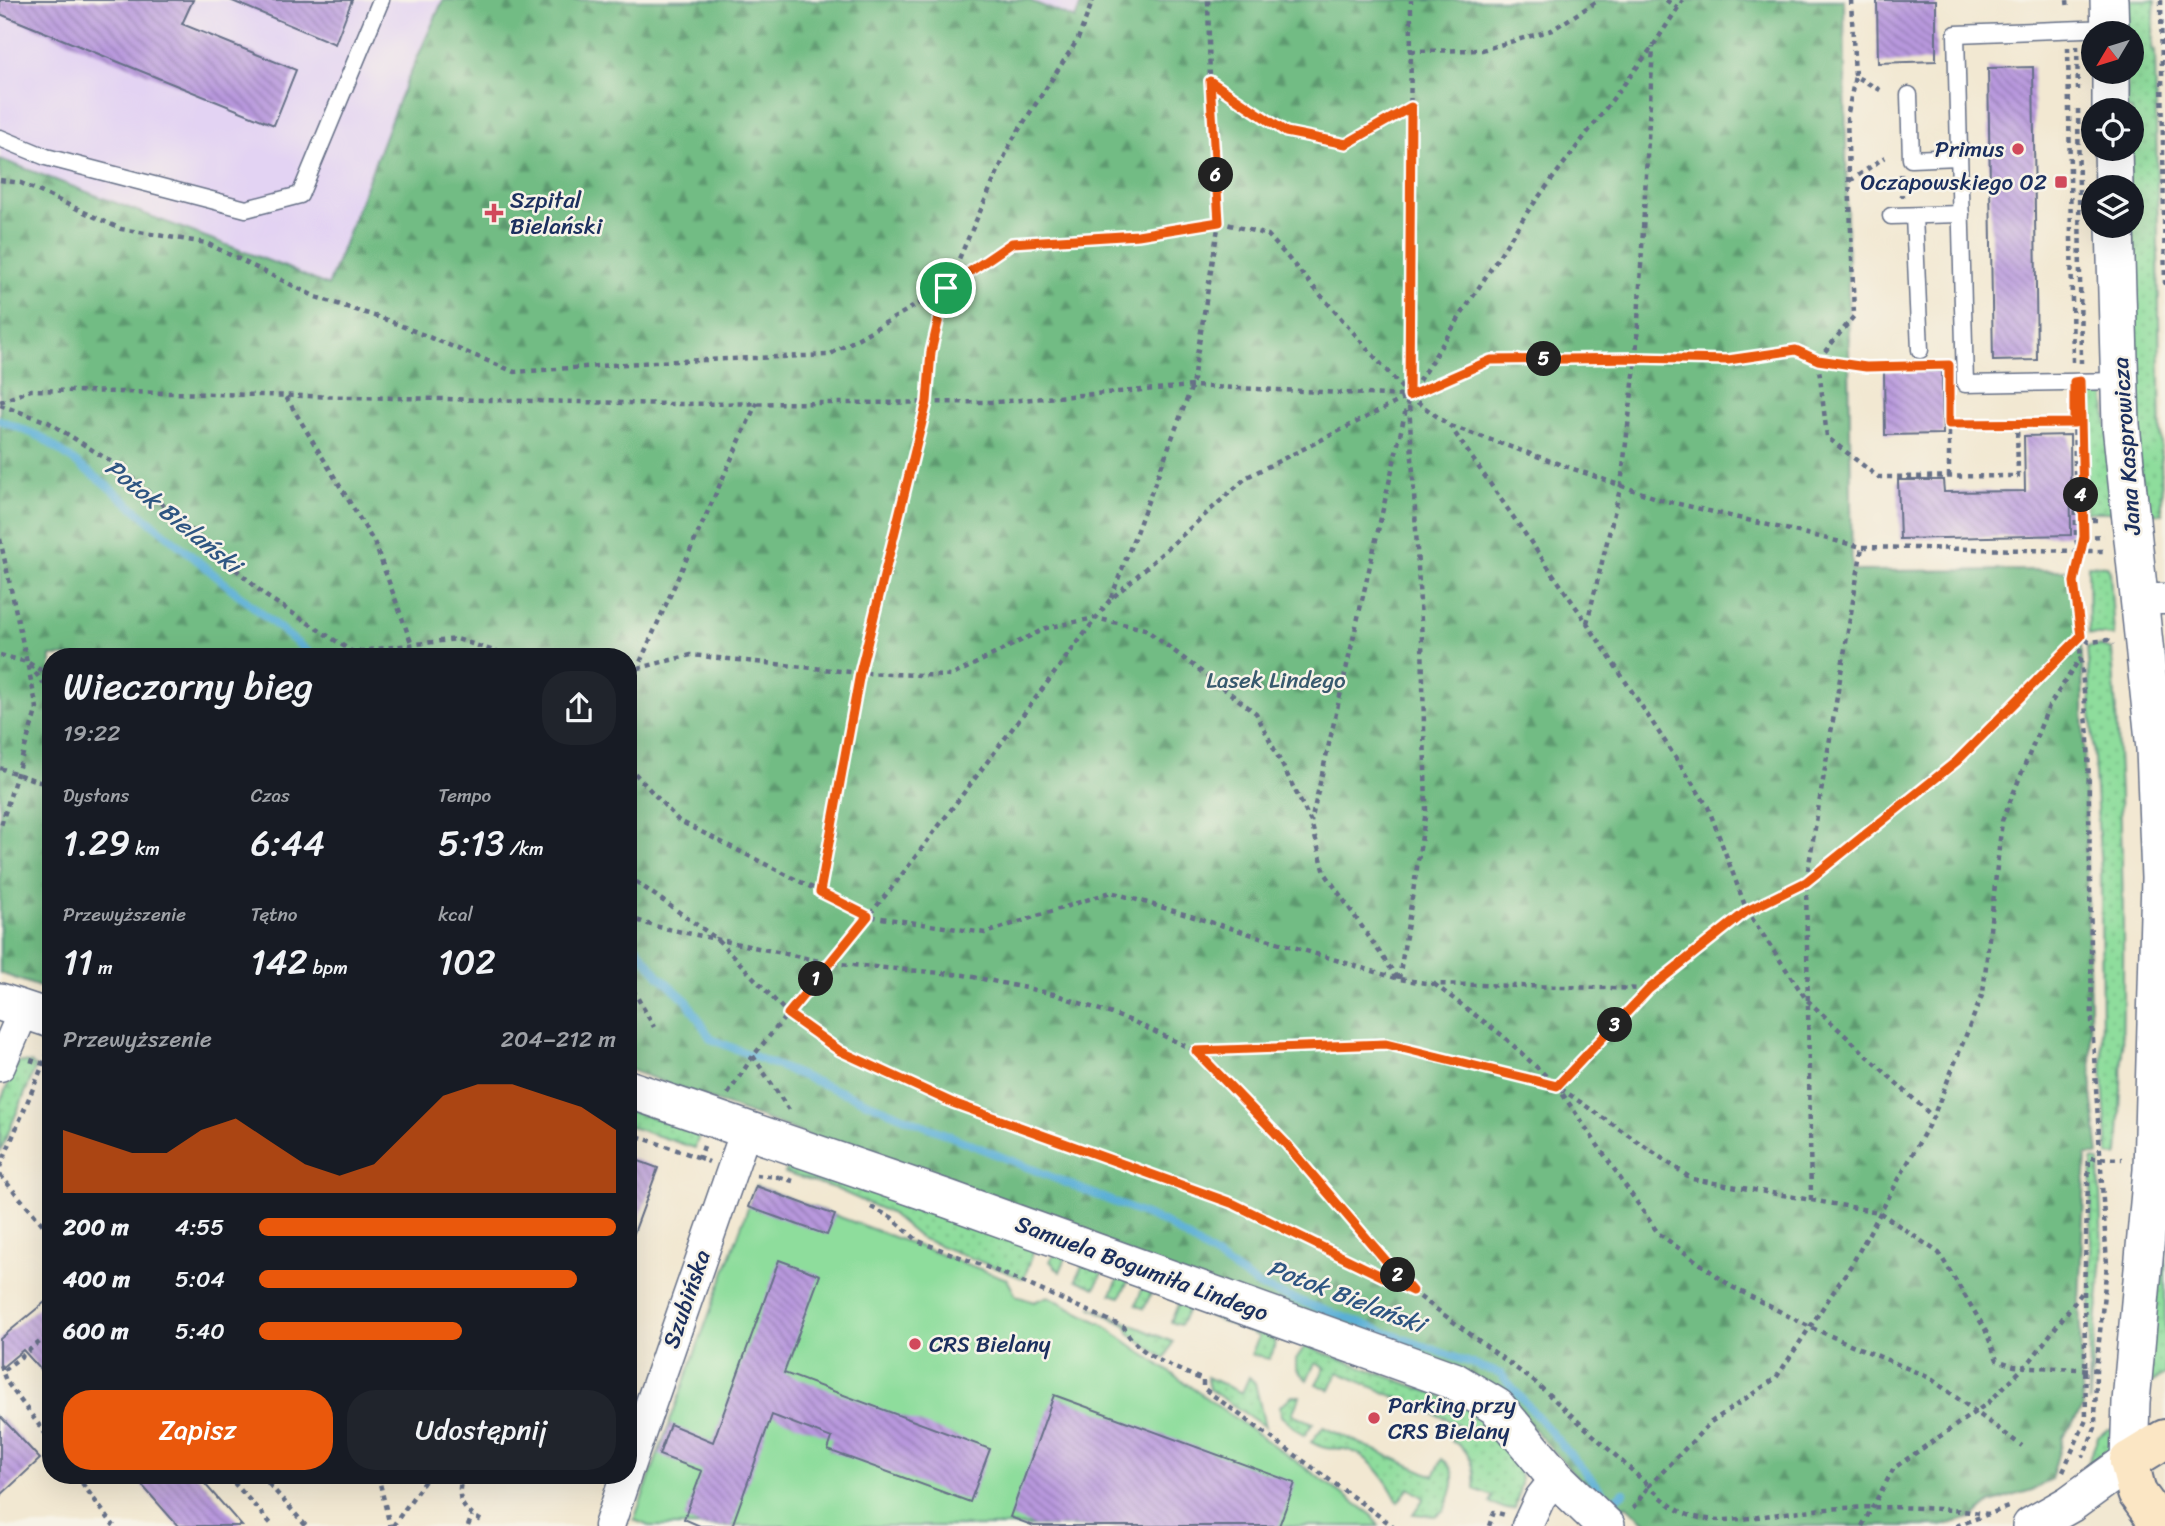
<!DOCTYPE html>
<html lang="pl">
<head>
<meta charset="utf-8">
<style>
	body { margin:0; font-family:Sriracha,sans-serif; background:#20242c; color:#f1f3f6; height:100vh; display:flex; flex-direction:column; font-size:26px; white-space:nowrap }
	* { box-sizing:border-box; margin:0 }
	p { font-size:23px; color:#9ea1a6 }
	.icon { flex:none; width:38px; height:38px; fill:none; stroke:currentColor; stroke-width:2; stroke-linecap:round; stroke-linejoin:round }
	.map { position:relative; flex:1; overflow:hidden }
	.side { position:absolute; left:42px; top:648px; width:595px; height:836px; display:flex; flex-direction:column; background:#171b24; border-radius:28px; box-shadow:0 7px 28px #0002 }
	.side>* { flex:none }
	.needle { width:46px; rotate:232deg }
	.controls { position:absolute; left:2081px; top:21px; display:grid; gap:14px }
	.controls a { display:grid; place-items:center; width:63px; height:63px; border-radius:50%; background:#171b24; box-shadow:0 7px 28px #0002; font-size:35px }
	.pin { position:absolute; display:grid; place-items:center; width:60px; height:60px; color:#fff; margin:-30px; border:4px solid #fff; border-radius:50%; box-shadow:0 2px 7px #0007 }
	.km { position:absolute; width:35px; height:35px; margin:-18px; border-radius:50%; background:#222; color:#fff; font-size:19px; line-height:35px; text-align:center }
	.round { display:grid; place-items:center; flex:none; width:74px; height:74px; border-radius:28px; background:#20242c }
	.summary { display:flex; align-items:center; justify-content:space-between; height:119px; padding:0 21px }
	h1 { font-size:38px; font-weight:600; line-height:52px }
	.stats { display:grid; grid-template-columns:repeat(3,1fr); gap:10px; height:119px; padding:7px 21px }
	.stats div { display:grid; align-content:center }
	.stats b { font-size:35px; font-weight:600 }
	.stats small { font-size:19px; font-weight:400 }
	.stats p { font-size:19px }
	.chart { height:196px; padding:14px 21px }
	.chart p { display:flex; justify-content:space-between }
	.chart svg { width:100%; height:126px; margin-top:7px; fill:#ea580c; opacity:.7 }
	.action { display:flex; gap:14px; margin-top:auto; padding:14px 21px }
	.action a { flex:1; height:80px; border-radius:28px; background:#ea580c; color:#fff; font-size:28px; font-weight:600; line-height:80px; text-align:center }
	.action a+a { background:#20242c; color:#f1f3f6 }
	ul { padding:0 21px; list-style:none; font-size:23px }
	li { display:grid; grid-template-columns:112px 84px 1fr; align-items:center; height:52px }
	li i { height:18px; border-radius:9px; background:#ea580c }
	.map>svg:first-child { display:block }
</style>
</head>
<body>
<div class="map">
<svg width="2165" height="1526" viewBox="0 0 2165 1526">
	<defs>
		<pattern id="grass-dots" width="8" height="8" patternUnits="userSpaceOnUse" patternTransform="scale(1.75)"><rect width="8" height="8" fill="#8edd9c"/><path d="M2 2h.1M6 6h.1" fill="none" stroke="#7abe89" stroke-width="1.8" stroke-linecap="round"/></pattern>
		<pattern id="forest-firs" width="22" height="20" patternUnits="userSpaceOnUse" patternTransform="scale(1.75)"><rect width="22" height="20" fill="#72bc84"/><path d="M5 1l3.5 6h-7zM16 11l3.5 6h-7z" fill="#5d996f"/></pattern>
		<pattern id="building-back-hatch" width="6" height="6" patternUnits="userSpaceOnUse" patternTransform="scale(1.75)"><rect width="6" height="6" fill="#b898dd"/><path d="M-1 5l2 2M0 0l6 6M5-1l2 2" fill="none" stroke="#957cb6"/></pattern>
	</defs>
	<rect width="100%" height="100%" fill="#f7f3e8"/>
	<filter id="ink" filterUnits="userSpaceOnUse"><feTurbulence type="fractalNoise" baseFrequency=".0143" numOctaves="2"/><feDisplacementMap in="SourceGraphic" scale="14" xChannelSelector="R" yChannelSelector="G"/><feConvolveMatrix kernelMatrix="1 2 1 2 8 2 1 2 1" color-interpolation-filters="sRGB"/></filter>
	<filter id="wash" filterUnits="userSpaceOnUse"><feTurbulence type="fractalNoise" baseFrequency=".00686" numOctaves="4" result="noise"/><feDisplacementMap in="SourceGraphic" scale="28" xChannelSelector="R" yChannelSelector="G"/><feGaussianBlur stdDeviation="1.57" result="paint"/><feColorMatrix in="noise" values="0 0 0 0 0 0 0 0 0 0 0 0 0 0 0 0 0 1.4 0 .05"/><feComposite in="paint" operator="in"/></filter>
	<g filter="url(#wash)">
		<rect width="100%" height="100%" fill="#f2e8d2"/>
		<g fill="#e3d3f3">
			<path d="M0,0H933L329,286L285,267L0,159Z"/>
			<path d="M1028,0H1083L1075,19Z"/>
		</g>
		<g fill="url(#grass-dots)" stroke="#54867d" stroke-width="2">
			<path d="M2126,0H2155L2152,49L2155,50L2162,514L2144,512L2138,438L2128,149H2132V110H2127V72H2132V33H2126Z"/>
			<path d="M2104,388L2115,512H2086V389Z"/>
			<path d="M2088,565L2107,566L2110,572L2114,636L2089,634Z"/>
			<path d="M2100,646L2112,650C2124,820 2127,986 2118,1156L2108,1155L2102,1066L2101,871L2087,647Z"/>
			<path d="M18,1062L31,1063L36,1067L0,1152V1102Z"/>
			<path d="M628,1110L700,1132L695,1148L628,1126Z"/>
			<path d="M2092,1160L2099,1161L2102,1256L2089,1403Z"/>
			<path d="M789,1161L1035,1246L1024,1279L920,1238L890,1213L834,1188L785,1173Z"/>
			<path d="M2165,1208V1375L2147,1385Z"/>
			<path d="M1055,1252H1064L1264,1324C1277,1333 1277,1347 1269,1359L1251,1355L1259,1336L1189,1308L1180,1325L1171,1322L1179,1302L1152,1291L1144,1309L1136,1305L1143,1286L1128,1281L1120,1297L1111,1294L1119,1277L1103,1270L1095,1288L1076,1280L1084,1261L1067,1255L1060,1272L1050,1261Z"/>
			<path d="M1090,1307L1173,1342L1165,1359L1130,1334L1126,1325Z"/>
			<path d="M1305,1346L1476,1409L1519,1458L1521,1483L1515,1508L1506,1509L1490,1503L1493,1496L1474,1489C1476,1469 1471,1448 1451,1441L1458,1424L1338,1372L1330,1390L1316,1384L1325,1368L1315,1363L1307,1380L1296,1369V1359Z"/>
			<path d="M1207,1377L1242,1393L1249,1377L1255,1383L1265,1427L1209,1389Z"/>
			<path d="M1292,1396H1300L1292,1414L1313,1423L1304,1436L1281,1416L1280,1406Z"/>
			<path d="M1323,1427L1434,1476L1442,1459C1461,1472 1452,1493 1444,1510L1435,1516L1413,1514L1424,1498L1409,1488L1398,1502C1388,1482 1372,1457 1349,1450C1333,1445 1333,1454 1311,1442Z"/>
			<path d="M2108,1429H2115L2111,1452L2083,1472L2098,1437Z"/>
		</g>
		<path fill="url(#forest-firs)" stroke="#467671" stroke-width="2" d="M443,0H1028L1075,19L1083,0H1844L1852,571L2072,570L2082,657L2092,1093L2099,1155H2086L2079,1301L2083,1408L2063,1437L2051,1479L2035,1489L1990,1503L1974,1517L1940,1526H1650L1626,1505L1613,1517L1521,1415L784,1126L628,1069V656H51V991L0,973V159L285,267L328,286L399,99Z"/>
		<path fill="#8edd9c" stroke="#54867d" stroke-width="2" d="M756,1186L1007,1279L1016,1296L1034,1302L1048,1296L1100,1323L1372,1515L1379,1526H649L634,1520Z"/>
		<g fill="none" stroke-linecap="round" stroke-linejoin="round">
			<g stroke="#5aafd6" stroke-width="8">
				<path d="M0,420L41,437L100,480L313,656"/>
				<path d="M628,936L659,976L687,1001L711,1039L1165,1223L1261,1287L1501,1374L1611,1502L1624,1492"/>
			</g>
		</g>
		<g id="blocks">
			<g fill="url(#building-back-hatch)">
				<path d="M0,0H193L182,24L296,70L274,125L0,14Z"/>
				<path d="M230,0H352L335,44Z"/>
				<path d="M1877,0H1936V61L1878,63Z"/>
				<path d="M2033,67L2037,360L1993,361L1988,68Z"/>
				<path d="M1884,371H1942L1943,434L1885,435Z"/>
				<path d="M2070,435L2071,535L1900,539L1898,480H1943L1944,492L2025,491L2024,436Z"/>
				<path d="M628,1157L658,1168L631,1241H628Z"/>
				<path d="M756,1186L835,1215L827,1235L748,1207Z"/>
				<path d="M779,1260L820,1275L784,1373L990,1449L970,1502L828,1450L832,1438L772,1415L732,1526H700L684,1519L702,1471L659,1455L670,1424L713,1442Z"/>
				<path d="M51,1297V1381L23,1350L0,1369V1339Z"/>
				<path d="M1054,1395L1295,1483L1279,1526H1034L1010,1517Z"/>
				<path d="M0,1416L40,1459L0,1496Z"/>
				<path d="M133,1475H197L242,1526H178Z"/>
			</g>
		</g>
	</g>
	<g filter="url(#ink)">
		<use href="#blocks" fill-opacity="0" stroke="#667087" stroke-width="2"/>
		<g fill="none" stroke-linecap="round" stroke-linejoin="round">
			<defs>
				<g id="service">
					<path d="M2110,28L1956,34L1965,384L2120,381"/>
					<path d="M1909,95L1911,159L1959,157"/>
					<path d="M0,138L46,157L246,209L300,195L381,0"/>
					<path d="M1891,216L1961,214"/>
					<path d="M1914,216L1920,350"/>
				</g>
				<g id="minor">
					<path d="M2141,599H2165"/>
					<path d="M0,1066L24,1010"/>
					<path d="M628,1469L746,1130"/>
					<path d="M609,1526L626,1475"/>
					<path d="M1527,1526L1540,1498L1556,1478"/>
				</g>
				<g id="tertiary">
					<path d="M2109,0L2110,33"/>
					<path d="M2111,72V110"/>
					<path d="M2113,149L2114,187"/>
					<path d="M0,1002L51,1019"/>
					<path d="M628,1089L948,1199L1454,1381L1497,1407L1556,1478L1606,1526"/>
					<path d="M2031,1526L2070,1504L2129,1461L2131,1402L2152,1170L2160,878L2155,749L2121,425L2115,226"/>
				</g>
				<g id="secondary">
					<path d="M2129,1461L2137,1493L2161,1526"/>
					<path d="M2129,1461L2165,1439"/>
				</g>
			</defs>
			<use href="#service" stroke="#667087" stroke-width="19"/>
			<use href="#minor" stroke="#667087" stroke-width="33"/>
			<use href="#tertiary" stroke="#667087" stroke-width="40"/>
			<use href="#secondary" stroke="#667087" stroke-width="42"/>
			<g stroke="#667087" stroke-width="4.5" stroke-dasharray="5 5" stroke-linecap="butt">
				<path d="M1666,0L1678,8"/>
				<path d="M1851,0L1855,76L1882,91"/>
				<path d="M2067,0L2068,10"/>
				<path d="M2161,0L2165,287"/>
				<path d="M2077,46L2078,90"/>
				<path d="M2068,47L2073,363"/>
				<path d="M1411,51L1482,50L1552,30L1599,0"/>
				<path d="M1211,82L1286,132L1346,144L1410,107"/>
				<path d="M2078,109L2081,363"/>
				<path d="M1901,174L1902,197"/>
				<path d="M0,180L21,183L121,229L206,243L316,297L387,320L515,372L654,362L829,355L946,288L1012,243L1138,235L1219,222L1268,235L1409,396L1311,822"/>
				<path d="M1850,181L1885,157"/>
				<path d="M1906,365L1866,367L1818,360L1827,437L1878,477L2018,476L2017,422"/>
				<path d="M1409,393L1411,0"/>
				<path d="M1409,396L1450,426L1587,623L1708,807L1747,911L1806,999L1933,1117"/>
				<path d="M286,397L375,544L412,645"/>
				<path d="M2074,400L2076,539L2079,551H2105"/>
				<path d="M2080,400L2084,537L2074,582L2088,737L2092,1023L2107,1265L2096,1370L2095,1428L2083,1457"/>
				<path d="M0,402L31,390L671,404L996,402L1192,386L1409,396L1528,211L1653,46L1683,0"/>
				<path d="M0,405L48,422L121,468L266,596L353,652L457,639L509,656"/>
				<path d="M1949,424L2074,423"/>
				<path d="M1451,426L1662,500L1862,547L2079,551"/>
				<path d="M1949,477V397"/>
				<path d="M2082,520H2101"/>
				<path d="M2084,537L2104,536"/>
				<path d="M0,539L37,708L0,829"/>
				<path d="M1111,598L1192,386L1219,222L1210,81L1208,0"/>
				<path d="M1587,623L1621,485L1636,358L1653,47"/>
				<path d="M0,655L27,662L51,676"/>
				<path d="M346,656L353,652L358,656"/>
				<path d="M29,665L51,692"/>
				<path d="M628,667L639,668L691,655L860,673L951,676L1046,628L1095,618L1145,629L1256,713L1311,822L1325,873L1398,979"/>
				<path d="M628,689L757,402"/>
				<path d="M628,766L678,820L868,916L985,933L1111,892L1399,979L1433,984L1649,989"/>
				<path d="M0,768L51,786"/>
				<path d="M628,876L717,939L788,1014L840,1051L953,1103L1234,1204L1408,1289"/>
				<path d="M820,892L860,673L927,402L931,352L946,288L1011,142L1078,39L1093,0"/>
				<path d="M628,917L654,926L829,963L964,975L1054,994L1132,1021L1196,1051L1286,1144L1412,1291L1536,1383L1649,1486L1630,1512"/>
				<path d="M1399,979L1426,811L1422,640L1409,402"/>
				<path d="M628,981L654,1027"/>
				<path d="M1434,984L1503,1036L1557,1086L1658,1233L1732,1287L1812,1328L1930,1378L2022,1446"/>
				<path d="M1197,1051L1386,1044L1557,1086L1692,1179L1879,1212L1939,1253L1985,1329L1997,1360L2014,1366L2096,1370"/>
				<path d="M753,1056L791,1113"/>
				<path d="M30,1060L51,1066"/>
				<path d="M1557,1086L1649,989L1747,911L1806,882L1957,760L2081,636L2089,642L2108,640L2113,645"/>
				<path d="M728,1094L753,1056L894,885L1109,601L1247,477L1409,396L1491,361L1636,358L1728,360L1796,350L1818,360L1854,316L1847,118L1855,76"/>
				<path d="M628,1133L700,1158"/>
				<path d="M704,1146L700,1158L709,1162"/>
				<path d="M0,1167L50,1048"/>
				<path d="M0,1175L51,1234"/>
				<path d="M756,1175L779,1177"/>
				<path d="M779,1177L793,1181"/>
				<path d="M1811,1200L1806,882L1862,547"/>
				<path d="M871,1207L891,1217L918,1241L1002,1273L1124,1327C1136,1355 1176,1368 1203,1380V1388L1393,1526"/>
				<path d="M0,1365L6,1381L51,1441"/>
				<path d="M4,1370L51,1333"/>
				<path d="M2063,1471L2086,1420L2084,1289L2089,1158L2122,1159"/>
				<path d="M76,1475L114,1526"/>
				<path d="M227,1475L273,1526"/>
				<path d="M261,1475L269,1484L274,1475"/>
				<path d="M378,1475L390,1526"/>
				<path d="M463,1475C455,1499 462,1511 484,1522"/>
				<path d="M269,1484L306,1526"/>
				<path d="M1989,1514C1928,1506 1865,1505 1803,1511C1768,1514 1726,1526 1692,1516C1674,1511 1662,1498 1649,1486L1711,1422L1776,1378L1852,1264L1933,1117L1983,993L2002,821L2049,706L2081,657"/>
				<path d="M393,1526L429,1475"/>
				<path d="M468,1526L472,1516"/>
				<path d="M1489,1526L1494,1512L1505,1515"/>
				<path d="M1862,1526L1894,1468L1988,1403L2031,1360L2084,1290"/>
				<path d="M1956,1526L2008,1507"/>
			</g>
			<use href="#service" stroke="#fff" stroke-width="16"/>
			<use href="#minor" stroke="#fff" stroke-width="30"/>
			<use href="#tertiary" stroke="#fff" stroke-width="37"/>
			<use href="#secondary" stroke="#fbe6c4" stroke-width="38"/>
		</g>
	</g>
	<g fill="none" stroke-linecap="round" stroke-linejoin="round" filter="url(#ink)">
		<defs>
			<path id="route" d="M1210,81L1286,132L1346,144L1411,107L1409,396L1491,360L1636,358L1728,360L1796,350L1818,360L1866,367L1949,365V424L2074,423V382L2080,381L2084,537L2074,582L2081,636L1957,761L1806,882L1747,911L1649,989L1557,1086L1386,1044L1196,1051L1286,1144L1412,1291L1234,1204L953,1103L840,1051L788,1014L868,916L820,892L860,673L927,402L931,352L946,288L1012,243L1138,235L1219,222Z"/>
		</defs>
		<use href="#route" stroke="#fff" stroke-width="14"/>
		<use href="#route" stroke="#ea580c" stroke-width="9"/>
	</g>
	<g fill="#d1495b" stroke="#f7f3e8" stroke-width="2.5">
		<circle cx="2018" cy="149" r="7"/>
		<rect x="2054" y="175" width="14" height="14" rx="3.5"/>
		<path d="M490.5 202.5h7v7h7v7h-7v7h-7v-7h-7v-7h7z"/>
		<circle cx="915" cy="1344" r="7"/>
		<circle cx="1374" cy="1418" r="7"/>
	</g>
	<g text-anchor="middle" stroke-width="5" stroke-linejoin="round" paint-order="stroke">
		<g font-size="23" fill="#1b2f5e" stroke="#f7f3e8" text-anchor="start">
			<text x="2004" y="157" text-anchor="end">Primus</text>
			<text x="2047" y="190" text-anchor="end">Oczapowskiego 02</text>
			<text x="510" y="208">Szpital<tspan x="510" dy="26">Bielański</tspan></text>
			<text x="929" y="1352">CRS Bielany</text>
			<text x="1388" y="1413">Parking przy<tspan x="1388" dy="26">CRS Bielany</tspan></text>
		</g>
		<g font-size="23" fill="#1b2f5e" stroke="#f7f3e8">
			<text transform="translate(2126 446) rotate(-94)" y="8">Jana Kasprowicza</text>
			<text transform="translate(1142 1268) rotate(20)" y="8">Samuela Bogumiła Lindego</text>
			<text transform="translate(686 1299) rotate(-71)" y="8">Szubińska</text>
		</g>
		<g font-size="23" fill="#385a6e" stroke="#f7f3e8">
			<text x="1276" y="688">Lasek Lindego</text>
		</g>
		<g font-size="24" font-style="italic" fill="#2e5582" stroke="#f7f3e8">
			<text transform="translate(173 516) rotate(39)" y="8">Potok Bielański</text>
			<text transform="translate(1346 1296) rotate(21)" y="8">Potok Bielański</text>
		</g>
	</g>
</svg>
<div class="controls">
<a><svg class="needle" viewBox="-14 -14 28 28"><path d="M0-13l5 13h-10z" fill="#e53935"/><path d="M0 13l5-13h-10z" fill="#9ea1a6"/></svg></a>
<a><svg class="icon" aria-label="locate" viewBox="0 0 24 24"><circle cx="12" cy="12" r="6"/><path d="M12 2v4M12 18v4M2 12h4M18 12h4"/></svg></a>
<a><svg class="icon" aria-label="layers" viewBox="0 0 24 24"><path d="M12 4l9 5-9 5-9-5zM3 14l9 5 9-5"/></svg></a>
</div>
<div class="pin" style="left:946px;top:288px;background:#1e9e55"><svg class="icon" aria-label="arrive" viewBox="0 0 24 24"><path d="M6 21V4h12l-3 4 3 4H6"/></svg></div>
<b class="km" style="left:816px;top:979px">1</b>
<b class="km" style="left:1398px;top:1275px">2</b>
<b class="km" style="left:1615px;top:1025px">3</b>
<b class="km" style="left:2081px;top:495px">4</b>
<b class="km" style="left:1544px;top:359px">5</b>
<b class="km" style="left:1216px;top:175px">6</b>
<section class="side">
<div class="summary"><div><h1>Wieczorny bieg</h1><p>19:22</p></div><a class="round"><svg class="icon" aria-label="share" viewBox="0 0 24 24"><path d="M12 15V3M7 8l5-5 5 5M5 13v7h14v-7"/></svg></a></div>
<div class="stats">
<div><p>Dystans</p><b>1.29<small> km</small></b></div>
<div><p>Czas</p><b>6:44</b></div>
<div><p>Tempo</p><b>5:13<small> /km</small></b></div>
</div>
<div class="stats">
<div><p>Przewyższenie</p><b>11<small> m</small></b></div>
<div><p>Tętno</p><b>142<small> bpm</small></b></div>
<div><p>kcal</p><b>102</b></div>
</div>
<div class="chart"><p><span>Przewyższenie</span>204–212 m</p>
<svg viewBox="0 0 160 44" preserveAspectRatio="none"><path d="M0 44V22L10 26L20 30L30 30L40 22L50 18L60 26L70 34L80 38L90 34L100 22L110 10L120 6L130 6L140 10L150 14L160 22V44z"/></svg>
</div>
<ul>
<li><b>200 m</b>4:55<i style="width:100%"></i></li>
<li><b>400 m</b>5:04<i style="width:89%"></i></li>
<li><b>600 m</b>5:40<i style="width:57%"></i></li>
</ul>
<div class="action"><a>Zapisz</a><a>Udostępnij</a></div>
</section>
</div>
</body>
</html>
